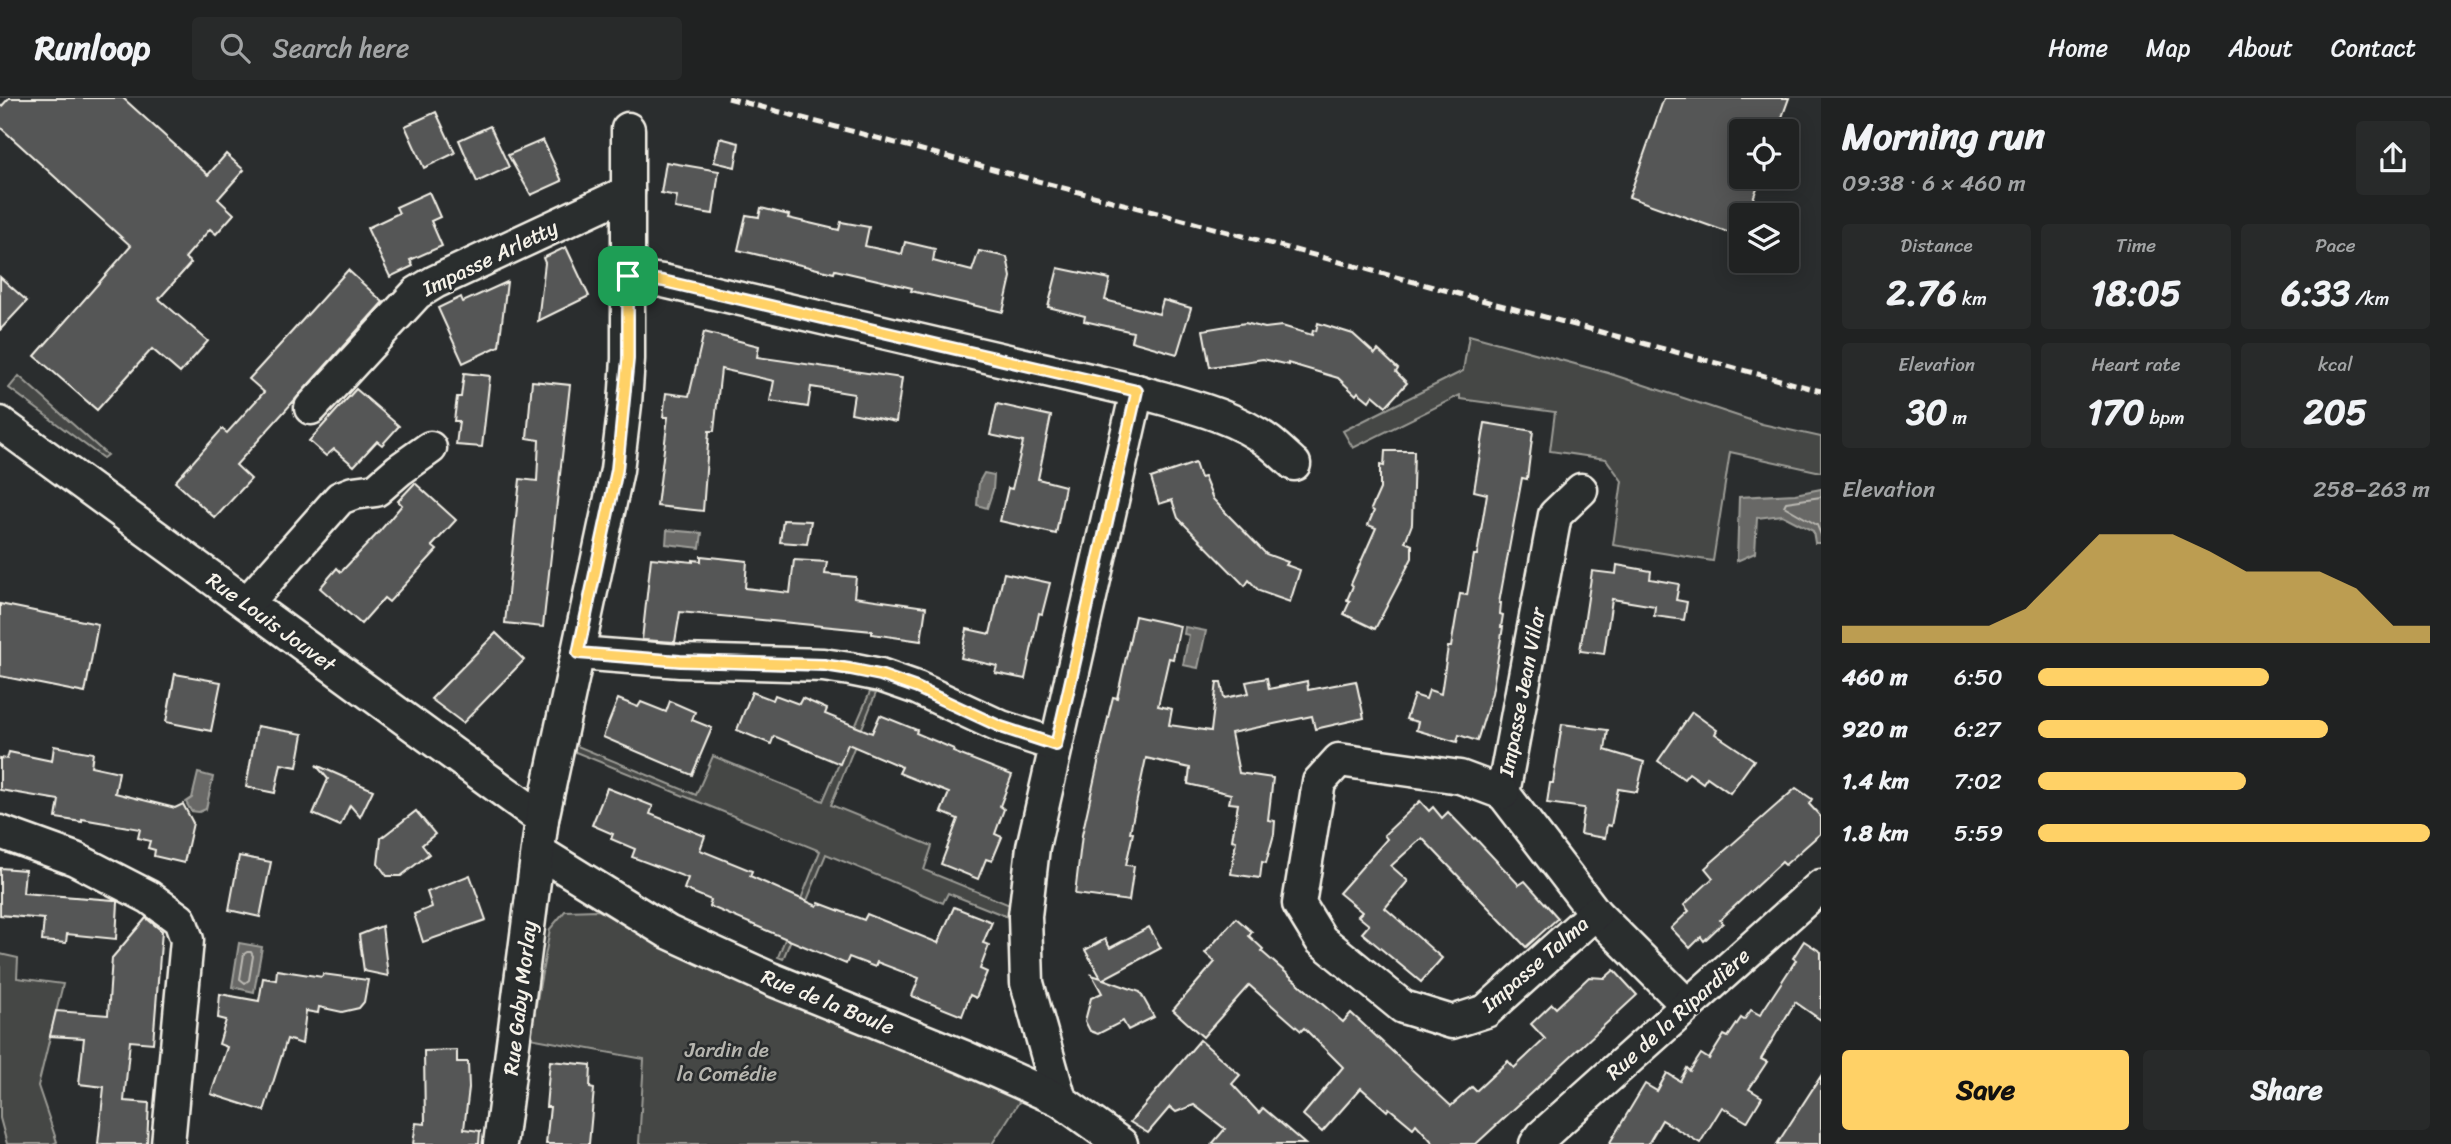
<!DOCTYPE html>
<html lang="en">
<head>
<meta charset="utf-8">
<style>
	body { margin:0; font-family:Sriracha,sans-serif; background:#282a2a; color:#f1f3f6; height:100vh; display:flex; flex-direction:column; font-size:26px; white-space:nowrap }
	* { box-sizing:border-box; margin:0 }
	p { font-size:23px; color:#a2a4a5 }
	.icon { flex:none; width:38px; height:38px; fill:none; stroke:currentColor; stroke-width:2; stroke-linecap:round; stroke-linejoin:round }
	.map { position:relative; flex:1; overflow:hidden }
	.panel { display:flex; flex-direction:column; background:#202222; width:630px }
	.panel>* { flex:none }
	.buttons { position:absolute; left:1729px; top:21px; display:grid; gap:14px }
	.buttons a { display:grid; place-items:center; width:70px; height:70px; border-radius:7px; background:#202222; box-shadow:0 4px 18px #0003,0 0 0 2px #3d3f40; font-size:35px }
	.pin { position:absolute; display:grid; place-items:center; width:60px; height:60px; color:#fff; margin:-30px; border-radius:14px; box-shadow:0 4px 10px #0006 }
	.round { display:grid; place-items:center; flex:none; width:74px; height:74px; border-radius:7px; background:#282a2a }
	.summary { display:flex; align-items:center; justify-content:space-between; height:119px; padding:0 21px }
	h1 { font-size:38px; font-weight:700; line-height:52px }
	.stats { display:grid; grid-template-columns:repeat(3,1fr); gap:10px; height:119px; padding:7px 21px }
	.stats div { display:grid; align-content:center; border-radius:7px; background:#282a2a; text-align:center }
	.stats b { font-size:35px; font-weight:700 }
	.stats small { font-size:19px; font-weight:400 }
	.stats p { font-size:19px }
	.chart { height:196px; padding:14px 21px }
	.chart p { display:flex; justify-content:space-between }
	.chart svg { width:100%; height:126px; margin-top:7px; fill:#ffd166; opacity:.7 }
	.action { display:flex; gap:14px; margin-top:auto; padding:14px 21px }
	.action a { flex:1; height:80px; border-radius:7px; background:#ffd166; color:#111; font-size:28px; font-weight:700; line-height:80px; text-align:center }
	.action a+a { background:#282a2a; color:#f1f3f6 }
	ul { padding:0 21px; list-style:none; font-size:23px }
	li { display:grid; grid-template-columns:112px 84px 1fr; align-items:center; height:52px }
	li i { height:18px; border-radius:9px; background:#ffd166 }
	header { display:flex; align-items:center; gap:42px; box-sizing:border-box; height:98px; padding:0 35px; background:#202222; border-bottom:2px solid #3d3f40 }
	header strong { font-size:33px }
	nav { display:flex; gap:38px; margin-inline-start:auto; font-size:24px }
	.search { width:490px; height:63px; background:#282a2a; display:flex; align-items:center; gap:18px; box-sizing:border-box; padding:0 24px; border-radius:7px; color:#a2a4a5; font-size:26px }
	main { display:flex; flex:1; min-height:0 }
	.map>svg:first-child { display:block }
</style>
</head>
<body>
<header>
<strong>Runloop</strong>
<div class="search"><svg class="icon" aria-label="search" viewBox="0 0 24 24"><circle cx="10" cy="10" r="6"/><path d="M15 15l6 6"/></svg>Search here</div>
<nav><a>Home</a><a>Map</a><a>About</a><a>Contact</a></nav>
</header>
<main>
<div class="map">
<svg width="1821" height="1046" viewBox="0 0 1821 1046">
	<rect width="100%" height="100%" fill="#2a2d2e"/>
	<filter id="ink" filterUnits="userSpaceOnUse"><feTurbulence type="fractalNoise" baseFrequency=".0143" numOctaves="2"/><feDisplacementMap in="SourceGraphic" scale="14" xChannelSelector="R" yChannelSelector="G"/><feConvolveMatrix kernelMatrix="1 2 1 2 8 2 1 2 1" color-interpolation-filters="sRGB"/></filter>
	<g filter="url(#ink)">
		<g fill="#444645" stroke="#9c9c96" stroke-width="2">
			<path d="M1469,237L1608,275L1762,326L1821,339V374L1730,354L1713,463L1613,447L1622,383L1606,361L1550,353L1555,314L1460,301V297L1353,350L1343,333L1463,273Z"/>
			<path d="M19,278L107,357L103,360L9,290Z"/>
			<path d="M870,594L876,595L831,707L932,748L924,772L1010,807L1008,819L948,795L943,805L826,756L783,861L778,859L820,753L573,653L575,647L696,697L713,658L823,703Z"/>
			<path d="M598,812L668,853L960,973L1021,1001L992,1046H639L644,961L530,940L550,831L565,813Z"/>
			<path d="M0,856L18,860L17,880L63,886L38,988L57,1044L53,1046H7L0,1020Z"/>
		</g>
		<g fill="#676866" stroke="#9f9f9a" stroke-width="2">
			<path d="M984,375L994,377L993,392L987,410L977,407L979,384Z"/>
			<path d="M1821,391V445H1815L1813,433L1782,417L1757,420L1755,455L1737,463L1739,399L1795,396Z"/>
			<path d="M667,432L702,435L700,450L666,446Z"/>
			<path d="M1185,529L1206,533L1198,570L1183,567L1189,537L1184,536Z"/>
			<path d="M198,675L213,679L206,711L199,714L191,713L186,704L192,700Z"/>
			<path d="M239,845L262,849L254,894L232,889Z"/>
		</g>
		<g fill="none" stroke-linecap="round" stroke-linejoin="round">
			<g stroke="#bcbab4" stroke-width="2">
				<path d="M1821,399L1786,404L1784,408L1817,427L1821,437"/>
				<path d="M247,854H251L253,858L249,882L245,885L240,881L244,856Z"/>
			</g>
		</g>
		<g fill="#555756" stroke="#f4f1e8" stroke-width="2">
			<path d="M9,0H123L208,77L226,56L244,72L218,101L234,116L216,136L210,131L185,160L191,165L159,201L208,243L180,275L152,251L97,312L35,258L131,148L0,29V10Z"/>
			<path d="M1664,0H1789L1777,33H1741V79H1761L1747,117H1741V139L1629,99Z"/>
			<path d="M436,14L455,55L424,70L405,28Z"/>
			<path d="M490,28L509,69L477,84L459,42Z"/>
			<path d="M720,40L739,45L735,69L714,64Z"/>
			<path d="M543,42L562,83L531,97L508,57Z"/>
			<path d="M666,64L719,73L713,116L675,110L677,98L661,95Z"/>
			<path d="M429,94L440,119L431,123L442,148L410,162L413,168L390,179L367,130L399,115L396,109Z"/>
			<path d="M761,110L789,117L788,120L839,132L841,124L869,129L865,148L902,156L905,144L935,151L933,163L972,173L979,153L1007,159L1011,179L1003,214L911,193L912,190L835,172L834,175L738,152L746,117L759,119Z"/>
			<path d="M566,149L589,198L538,223L545,165L543,160Z"/>
			<path d="M1058,170L1110,181L1105,202L1159,216L1163,202L1191,210L1177,256L1131,243L1133,234L1084,223L1085,218L1048,209Z"/>
			<path d="M348,172L383,204L236,367L251,381L215,420L175,384L222,331L227,335L264,294L249,281Z"/>
			<path d="M0,179L27,203L0,232Z"/>
			<path d="M507,184L499,248L463,265L438,210L461,199L463,204Z"/>
			<path d="M1245,225L1265,230L1282,228L1312,237L1313,232L1316,233L1318,225L1353,236L1375,256L1378,252L1398,271L1396,274L1407,285L1386,308L1373,297L1369,303L1358,294L1356,297L1338,280L1288,265V267L1263,261L1210,269L1203,232Z"/>
			<path d="M704,234L759,248L757,259L902,280L896,324L851,315L854,296L811,289L808,309L770,303L774,283L721,271L714,333H709L703,413L657,408L668,319H663L666,295L689,298Z"/>
			<path d="M464,275L490,278L482,349L456,347L459,323H454L457,299H461Z"/>
			<path d="M532,283L570,287L543,529L505,525L520,381L537,383L539,342L527,340Z"/>
			<path d="M356,291L399,328L382,347L377,343L354,368L334,351L326,358L309,343Z"/>
			<path d="M997,306L1051,318L1038,381L1065,388L1056,436L1000,423L1008,390L1012,391L1023,344L990,337Z"/>
			<path d="M1485,325L1533,333L1527,381L1522,380L1499,505H1501L1500,516L1503,517L1501,529H1503L1492,595L1477,643L1459,637L1457,644L1416,632L1418,624L1406,621L1414,597L1426,601L1429,592L1441,596L1448,549H1451L1460,496L1467,497L1474,457H1477L1487,396L1474,393Z"/>
			<path d="M1385,353H1414L1412,426L1405,444L1412,447V460L1375,531L1344,516L1350,503L1347,502L1353,488L1351,486L1376,430L1368,427L1374,413L1371,411L1380,391V367L1384,368Z"/>
			<path d="M1195,365L1200,380L1204,379L1213,401L1228,417L1266,456L1288,464L1286,467L1300,472L1290,504L1259,493L1249,482L1245,488L1178,420L1172,402L1159,406L1151,380Z"/>
			<path d="M415,385L456,422L432,448L437,452L389,504L384,500L361,526L320,490L337,470L341,474L379,434L402,407L398,403Z"/>
			<path d="M783,422L811,423L807,446L780,444Z"/>
			<path d="M701,458L747,463L745,490L790,495L794,462L827,464L825,476L856,479L854,499L926,509L921,543L872,536V533L680,514L675,544L642,542L651,460L693,464V462L701,463Z"/>
			<path d="M1617,467L1651,473L1650,481L1679,486L1676,502L1687,504L1684,522L1654,518L1655,508L1612,501L1604,556L1580,553L1592,473L1616,476Z"/>
			<path d="M1004,475L1050,485L1042,516L1039,515L1025,581L995,575L997,568L961,560L967,531L990,536Z"/>
			<path d="M0,506L98,526L85,595L0,578Z"/>
			<path d="M1135,518L1180,528L1173,561L1169,560L1158,608L1172,611L1169,627L1211,633L1217,584H1221L1224,600L1249,595L1246,584L1267,580L1269,591L1307,583L1308,592L1356,583L1364,620L1315,631L1312,618L1231,635L1239,675L1273,680L1268,722L1275,723L1274,736L1266,765L1262,764L1260,780L1231,776L1236,743L1232,742L1238,706L1229,705L1231,696L1188,686L1190,670L1146,660L1130,734L1133,735L1126,767L1134,768L1129,803L1075,796L1082,737L1110,611L1113,599L1117,600Z"/>
			<path d="M496,535L524,562L463,625L431,601Z"/>
			<path d="M175,576L221,584L211,633L166,624Z"/>
			<path d="M752,594L773,602L775,597L799,606L802,600L827,611L825,616L872,635L880,617L917,632L916,635L954,651L953,654L1012,677L1000,708L1004,711L995,736L1002,739L992,763L986,761L978,781L941,766L958,721L941,714L949,695L899,675L902,669L848,646L840,666L774,638L771,646L737,632Z"/>
			<path d="M618,601L638,609L641,604L666,614L670,603L695,614L692,622L712,630L692,677L603,639Z"/>
			<path d="M1692,614L1717,632L1715,636L1754,662L1730,695L1707,679L1703,685L1689,675L1684,681L1658,663Z"/>
			<path d="M1562,626L1608,632L1605,652L1644,664L1637,694L1618,691L1611,728L1607,727L1605,740L1580,736L1584,710L1547,705L1550,685H1553Z"/>
			<path d="M257,628L303,636L297,669L281,666L275,695L246,689Z"/>
			<path d="M54,648L93,655L91,668L119,674L115,695L175,710L183,706L193,725L184,765L154,758L155,752L148,750L150,743L138,740L140,731L82,721V724L56,720L59,702L0,692V660L7,661L9,654L52,663Z"/>
			<path d="M316,667L373,692L360,719L350,707L340,728L313,716L328,681Z"/>
			<path d="M607,690L653,708L650,716L705,738L700,752L752,773L750,778L817,808L819,805L864,822L867,816L938,845L954,809L992,824L983,845L989,847L980,871L987,874L976,900L970,897L962,918L912,898L919,880L877,864L875,869L849,859L846,866L709,808L711,802L684,791L688,780L632,759L635,751L611,741L613,736L592,727Z"/>
			<path d="M1796,690L1812,701L1809,706L1821,719V735L1785,767L1782,764L1720,822L1723,825L1704,843L1701,839L1690,850L1671,830L1689,813L1684,807L1713,780L1705,770Z"/>
			<path d="M1420,703L1429,713L1433,709L1442,720L1448,714L1474,741L1475,740L1519,787L1525,783L1558,820L1526,849L1422,740L1391,768L1408,783L1385,810L1442,860L1421,884L1362,835L1369,827L1358,818L1362,814L1339,795L1387,741L1384,737Z"/>
			<path d="M416,713L435,736L422,747L429,756L401,778H387L378,766L381,740Z"/>
			<path d="M239,758L271,764L260,819L229,812Z"/>
			<path d="M0,770L25,772L23,795L114,802L118,804L116,841L67,836L66,845L42,843L44,821L0,817Z"/>
			<path d="M470,777L486,822L423,844L414,816L432,809L427,794Z"/>
			<path d="M146,820L162,833L153,945L130,943L124,1003L149,1005L147,1046H98L104,989L79,986L84,940L50,938L56,913L108,917L112,860Z"/>
			<path d="M1236,820L1252,834L1249,838L1263,851L1261,853L1343,924L1351,915L1451,1008L1472,989L1476,993L1508,963L1514,970L1545,941L1531,926L1552,906L1556,910L1589,879L1605,880L1614,872L1637,897L1476,1046H1434L1416,1026L1413,1030L1389,1010L1387,1013L1361,990L1322,1034L1303,1017L1343,969L1304,930L1301,933L1249,887L1203,939L1173,912L1215,864L1205,855Z"/>
			<path d="M382,828L388,878L364,873L359,837Z"/>
			<path d="M1149,829L1161,850L1103,881L1140,894L1154,919L1128,932L1123,923L1098,936L1090,933L1085,923L1091,900L1102,895L1092,877L1101,880L1085,852L1105,841L1110,850Z"/>
			<path d="M1804,843L1821,854V922L1795,904L1761,961L1767,964L1749,991L1762,999L1747,1024L1722,1009L1700,1045L1662,1022L1648,1046H1609L1645,986L1657,993L1667,975L1680,983L1687,970L1690,973L1701,956L1709,961L1724,937L1728,939L1741,920L1744,922L1751,912L1760,917L1796,862L1793,860Z"/>
			<path d="M277,872L322,879L323,876L368,882L364,904L359,910L342,914L319,909L318,915L306,913L302,946L287,941L264,1013L211,996L227,949L219,946L226,922L218,920L220,896L259,903L263,880L276,882Z"/>
			<path d="M1200,942L1240,977L1232,986L1259,1015L1263,1010L1305,1046H1212L1225,1031L1194,1007L1176,1014L1170,1009L1148,1035L1130,1024Z"/>
			<path d="M457,952V964H468L469,990L464,1031L480,1033L479,1046H413L416,1025L425,1026L424,953Z"/>
			<path d="M550,963L591,967L590,990L594,991L589,1046H546L550,1009H546Z"/>
			<path d="M1821,978V1046H1777Z"/>
		</g>
		<g fill="none" stroke-linecap="round" stroke-linejoin="round">
			<defs>
				<g id="minor">
					<path d="M628,178L663,183L1137,293L1033,749L1025,818L1027,885L1060,1002"/>
					<path d="M1137,293C1181,306 1232,316 1269,344C1278,351 1286,359 1294,366"/>
					<path d="M311,310L417,195L435,184L628,94"/>
					<path d="M0,325L542,721"/>
					<path d="M1581,392L1555,417L1503,695L1595,815L1687,907"/>
					<path d="M247,505L340,400L353,395L376,392L399,372L430,350"/>
					<path d="M578,555L680,563L823,567L850,571L880,577L917,590L1001,629L1056,647"/>
					<path d="M1503,695L1460,679L1339,662L1319,684L1299,806L1321,842L1403,909L1452,924L1486,913L1595,815"/>
					<path d="M0,734L75,761L149,799L180,822L187,842L168,1046"/>
					<path d="M539,754L668,834L771,881L964,959L1060,1002L1121,1046"/>
					<path d="M500,1046L542,721L617,372L625,306L628,261V31"/>
					<path d="M1536,1046L1542,1038L1821,788"/>
				</g>
			</defs>
			<use href="#minor" stroke="#f4f1e8" stroke-width="37"/>
			<use href="#minor" stroke="#2a2d2e" stroke-width="32"/>
			<path stroke="#f4f1e8" stroke-width="5" stroke-dasharray="10 5" stroke-linecap="butt" d="M728,0L1821,293"/>
		</g>
	</g>
	<g fill="none" stroke-linecap="round" stroke-linejoin="round" filter="url(#ink)">
		<defs>
			<path id="route" d="M628,178L663,183L1137,293L1056,647L1001,629L917,590L880,577L850,571L824,567L680,563L578,555L617,372L628,261Z"/>
		</defs>
		<use href="#route" stroke="#fff" stroke-width="14"/>
		<use href="#route" stroke="#ffd166" stroke-width="9"/>
	</g>
	<g text-anchor="middle" stroke-width="5" stroke-linejoin="round" paint-order="stroke">
		<g font-size="21" fill="#f4f1e8" stroke="#2a2d2e">
			<text transform="translate(490 160) rotate(-26)" y="7">Impasse Arletty</text>
			<text transform="translate(271 524) rotate(36)" y="7">Rue Louis Jouvet</text>
			<text transform="translate(1522 594) rotate(-79)" y="7">Impasse Jean Vilar</text>
			<text transform="translate(1535 866) rotate(-41)" y="7">Impasse Talma</text>
			<text transform="translate(520 900) rotate(-83)" y="7">Rue Gaby Morlay</text>
			<text transform="translate(828 904) rotate(22)" y="7">Rue de la Boule</text>
			<text transform="translate(1678 916) rotate(-42)" y="7">Rue de la Ripardière</text>
		</g>
		<g font-size="21" fill="#b6b5af" stroke="#2a2d2e">
			<text x="727" y="959">Jardin de<tspan x="727" dy="24">la Comédie</tspan></text>
		</g>
	</g>
</svg>
<div class="buttons">
<a><svg class="icon" aria-label="locate" viewBox="0 0 24 24"><circle cx="12" cy="12" r="6"/><path d="M12 2v4M12 18v4M2 12h4M18 12h4"/></svg></a>
<a><svg class="icon" aria-label="layers" viewBox="0 0 24 24"><path d="M12 4l9 5-9 5-9-5zM3 14l9 5 9-5"/></svg></a>
</div>
<div class="pin" style="left:628px;top:178px;background:#1e9e55"><svg class="icon" aria-label="arrive" viewBox="0 0 24 24"><path d="M6 21V4h12l-3 4 3 4H6"/></svg></div>
</div>
<section class="panel">
<div class="summary"><div><h1>Morning run</h1><p>09:38 · 6 × 460 m</p></div><a class="round"><svg class="icon" aria-label="share" viewBox="0 0 24 24"><path d="M12 15V3M7 8l5-5 5 5M5 13v7h14v-7"/></svg></a></div>
<div class="stats">
<div><p>Distance</p><b>2.76<small> km</small></b></div>
<div><p>Time</p><b>18:05</b></div>
<div><p>Pace</p><b>6:33<small> /km</small></b></div>
</div>
<div class="stats">
<div><p>Elevation</p><b>30<small> m</small></b></div>
<div><p>Heart rate</p><b>170<small> bpm</small></b></div>
<div><p>kcal</p><b>205</b></div>
</div>
<div class="chart"><p><span>Elevation</span>258–263 m</p>
<svg viewBox="0 0 160 44" preserveAspectRatio="none"><path d="M0 44V38L10 38L20 38L30 38L40 38L50 32L60 19L70 6L80 6L90 6L100 12L110 19L120 19L130 19L140 25L150 38L160 38V44z"/></svg>
</div>
<ul>
<li><b>460 m</b>6:50<i style="width:59%"></i></li>
<li><b>920 m</b>6:27<i style="width:74%"></i></li>
<li><b>1.4 km</b>7:02<i style="width:53%"></i></li>
<li><b>1.8 km</b>5:59<i style="width:100%"></i></li>
</ul>
<div class="action"><a>Save</a><a>Share</a></div>
</section>
</main>
</body>
</html>
